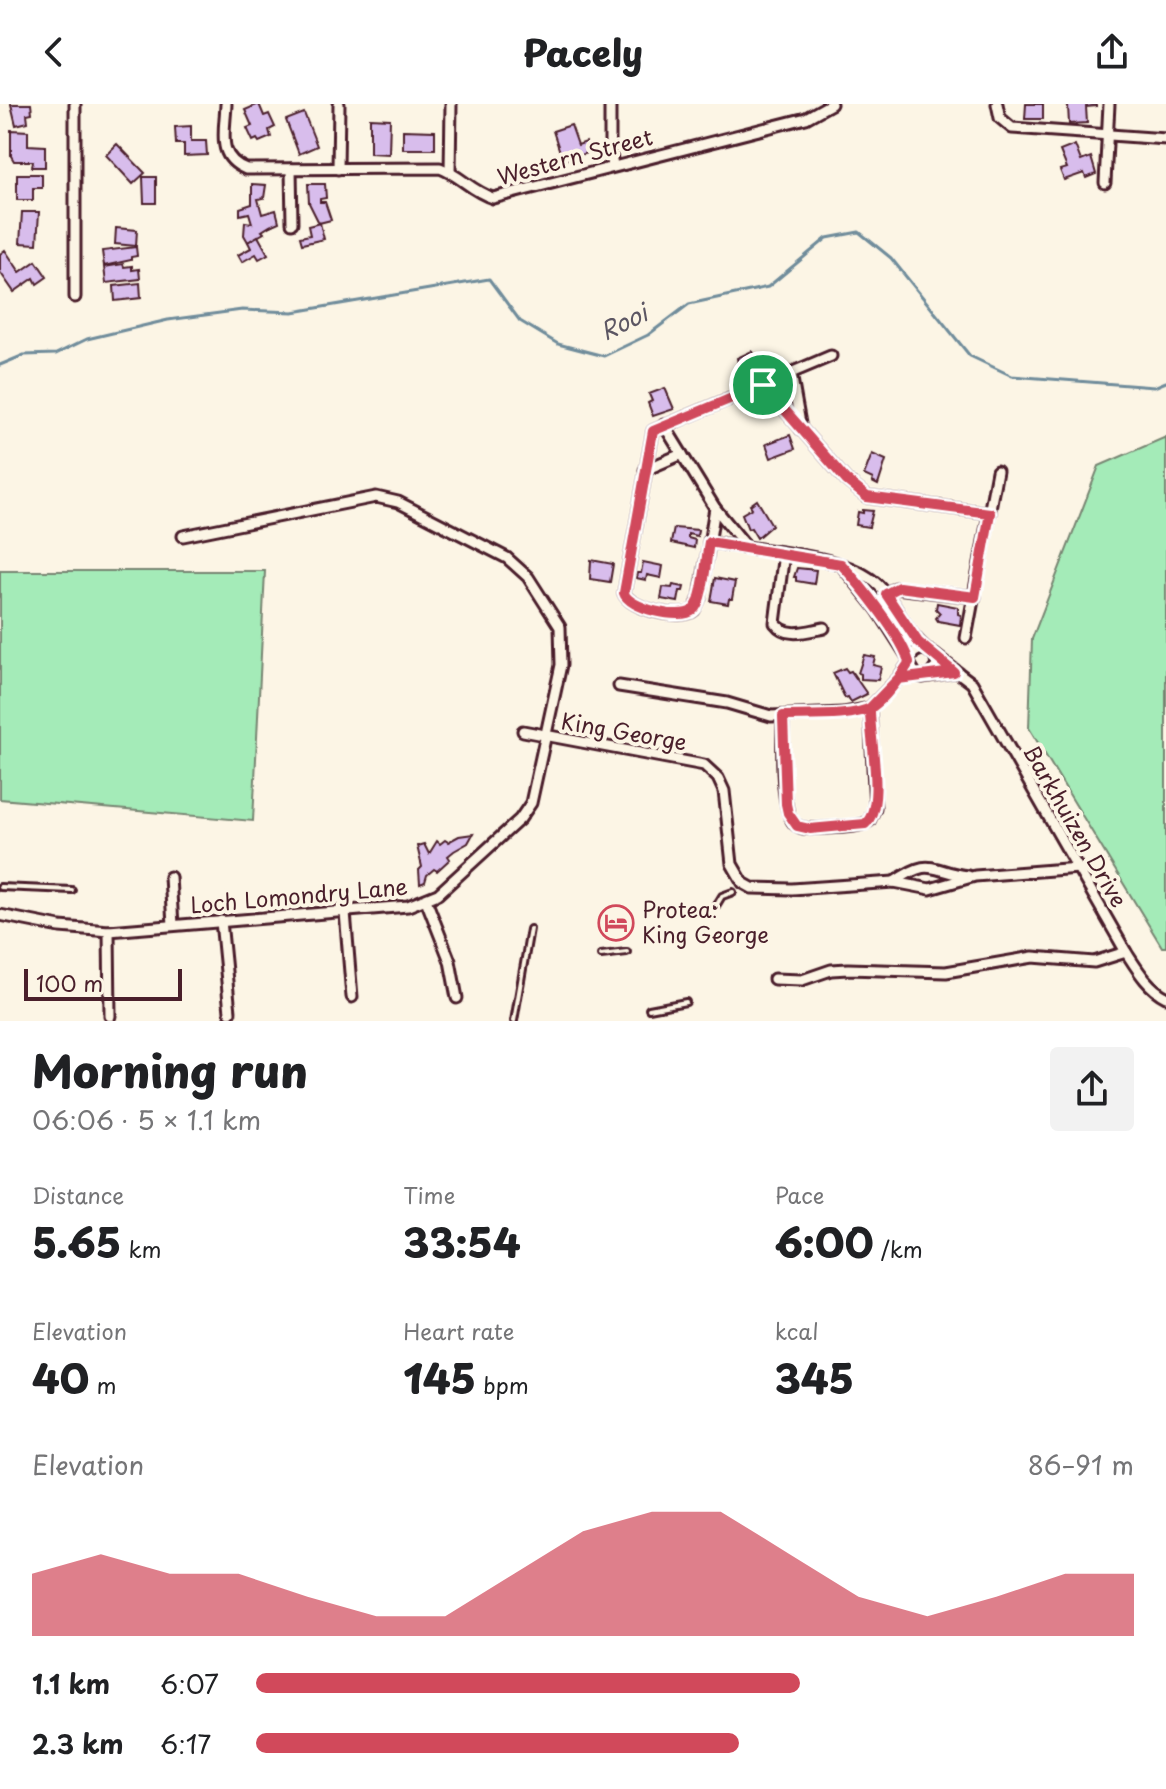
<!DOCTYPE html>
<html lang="en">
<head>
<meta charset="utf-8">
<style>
	body { margin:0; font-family:"Playpen Sans",sans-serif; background:#f2f2f2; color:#202124; height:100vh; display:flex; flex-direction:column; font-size:30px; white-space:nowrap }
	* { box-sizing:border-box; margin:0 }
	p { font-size:26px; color:#757577 }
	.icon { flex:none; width:44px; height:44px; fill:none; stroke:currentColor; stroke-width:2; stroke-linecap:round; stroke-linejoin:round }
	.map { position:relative; height:917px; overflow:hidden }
	.panel { display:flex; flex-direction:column; background:#fff; flex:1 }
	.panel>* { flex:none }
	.scale { position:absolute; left:24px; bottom:20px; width:158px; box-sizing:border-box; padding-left:8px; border:4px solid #4a1f2b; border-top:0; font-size:22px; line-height:28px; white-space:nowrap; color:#4a1f2b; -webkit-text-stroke:6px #fcf5e5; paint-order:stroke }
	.pin { position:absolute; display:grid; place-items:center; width:68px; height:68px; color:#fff; margin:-34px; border:4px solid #fff; border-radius:50%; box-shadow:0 2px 8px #0007 }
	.round { display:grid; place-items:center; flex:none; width:84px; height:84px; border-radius:8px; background:#f2f2f2 }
	.head { display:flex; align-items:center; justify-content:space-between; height:136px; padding:0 32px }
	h1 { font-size:44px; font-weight:800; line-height:60px }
	.stats { display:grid; grid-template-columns:repeat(3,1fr); gap:12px; height:136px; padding:8px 32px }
	.stats div { display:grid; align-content:center }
	.stats b { font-size:40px; font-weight:800 }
	.stats small { font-size:22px; font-weight:400 }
	.stats p { font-size:22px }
	.chart { height:224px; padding:16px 32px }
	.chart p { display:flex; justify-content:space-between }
	.chart svg { width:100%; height:144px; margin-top:8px; fill:#d1495b; opacity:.7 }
	ul { padding:0 32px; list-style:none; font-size:26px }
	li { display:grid; grid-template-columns:128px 96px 1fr; align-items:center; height:60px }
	li i { height:20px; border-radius:10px; background:#d1495b }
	header { display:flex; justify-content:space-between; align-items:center; height:104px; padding:0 32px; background:#fff; font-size:36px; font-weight:800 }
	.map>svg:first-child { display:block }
</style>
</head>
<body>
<header><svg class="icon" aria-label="back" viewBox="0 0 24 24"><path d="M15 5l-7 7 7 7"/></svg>Pacely<svg class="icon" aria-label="share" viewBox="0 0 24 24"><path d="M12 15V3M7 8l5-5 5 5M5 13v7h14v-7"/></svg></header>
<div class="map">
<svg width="1166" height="917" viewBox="0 0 1166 917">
	<rect width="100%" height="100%" fill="#fcf5e5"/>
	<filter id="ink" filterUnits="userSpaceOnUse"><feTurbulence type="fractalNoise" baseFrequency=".0125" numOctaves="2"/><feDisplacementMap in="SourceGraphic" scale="16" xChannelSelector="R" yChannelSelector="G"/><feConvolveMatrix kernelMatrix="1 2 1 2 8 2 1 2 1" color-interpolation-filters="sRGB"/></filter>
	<g filter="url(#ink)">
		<g fill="#a4ebb8" stroke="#778572" stroke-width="2">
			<path d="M1166,333V843H1162L1029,624L1032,535L1099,362Z"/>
			<path d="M0,467H265L253,717L0,695Z"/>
		</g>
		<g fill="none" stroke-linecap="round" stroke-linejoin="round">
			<path stroke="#6f8c9b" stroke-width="3" d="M0,261L24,251L56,250L87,235L168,216L242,206L293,208L489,175L520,217L558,240L604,252L648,231L689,200L768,183L827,134L859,128L891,154L970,252L1012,272L1154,283L1166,278"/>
		</g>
		<g fill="#d8bdec" stroke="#4a1f2b" stroke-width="2">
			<path d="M11,0H31L32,9L27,10L28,18L16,21Z"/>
			<path d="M259,0L264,12L269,10L275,23L269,26L271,33L259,38L257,35L253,37L247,24L252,22L245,6Z"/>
			<path d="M1026,0H1043V15H1025Z"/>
			<path d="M1063,0H1096V2L1086,3L1087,19L1069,20L1068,2Z"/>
			<path d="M304,9L317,42L299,50L286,16Z"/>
			<path d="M370,14L390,15L389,50L370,49Z"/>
			<path d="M571,21L578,41L586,38L589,48L563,57L553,27Z"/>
			<path d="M191,22V37H206L207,51L184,52V40H176L175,23Z"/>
			<path d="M11,26L28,27V41L45,42V63H32L33,57H14L11,52Z"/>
			<path d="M403,26L435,27V45H403Z"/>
			<path d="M117,40L145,69L133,80L106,51Z"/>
			<path d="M1075,41L1081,57L1091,53L1096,70L1086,74L1084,69L1064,76L1060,66L1067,64L1060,47Z"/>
			<path d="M17,70H42V84H33V96H17Z"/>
			<path d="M143,73H156V99H144Z"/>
			<path d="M252,80L266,81L264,94L258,95L262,110L276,106L279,118L270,122L262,127L264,129L248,138L244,131L245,118L252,119L249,109L240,111V104L252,100Z"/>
			<path d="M308,80H325L326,94L320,95V98H325L331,116L319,119L309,99Z"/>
			<path d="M22,108H39L37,140L20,139Z"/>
			<path d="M320,119L324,135L302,140L300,133L310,131L308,122Z"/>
			<path d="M116,124L137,126L136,142L115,140Z"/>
			<path d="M258,132L268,150L259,155L256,150L242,158L238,151L251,144L248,138Z"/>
			<path d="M136,143L137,152L131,153V156L104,162L102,147Z"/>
			<path d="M5,146L20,168L36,157L47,173L37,180L34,174L14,188L0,168V150Z"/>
			<path d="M123,160L124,163L132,162V166L139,165L140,175L106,179L104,163Z"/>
			<path d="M140,179L141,194L115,197L114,182Z"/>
			<path d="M752,247L759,264L748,268L751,276L742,280L737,254Z"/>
			<path d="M665,284L674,305L653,312L648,299L652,297L649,290Z"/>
			<path d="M790,331L795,345L771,354L766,340Z"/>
			<path d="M872,350L886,356L878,381L872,378L873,375L864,371Z"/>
			<path d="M757,396L772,421L757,434L751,424L748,425L742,410L752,404L750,401Z"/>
			<path d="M863,406L873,407L869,423L856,421L858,408L863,409Z"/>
			<path d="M674,424L698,426L697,432L688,430V434L695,436L694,444L671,439Z"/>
			<path d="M591,456L613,460L610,478L590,475Z"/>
			<path d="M643,458L663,462L661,474L647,471L646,476L636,474L637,469H641Z"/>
			<path d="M797,464L816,466L814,480L796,477V473H794Z"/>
			<path d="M715,474L735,478L732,495H729L728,500L711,497Z"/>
			<path d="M673,481L684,483L683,487H680L678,498L661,495L663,483L672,484Z"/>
			<path d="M937,499L958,503V510L961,511L960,521L938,517L936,514L940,509L936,505Z"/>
			<path d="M864,551L875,553L873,561L881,563L878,576L861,575V570L858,569Z"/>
			<path d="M845,564L848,568L851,567L867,590L851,598L848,593L845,594L833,569Z"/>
			<path d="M473,730L468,739L454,747L448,752L450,755L437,767L434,765L427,771L425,778L420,780L419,766L422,763L417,742L424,740L429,750L437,737L440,740L445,736L448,738L459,732Z"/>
		</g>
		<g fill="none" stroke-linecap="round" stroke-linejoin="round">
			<defs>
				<g id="service">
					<path d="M0,783L72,786"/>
					<path d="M716,802L722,792L733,788"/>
					<path d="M601,851L627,848"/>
					<path d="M649,905L686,898"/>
					<path d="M514,917L530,825"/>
				</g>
				<g id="minor">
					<path d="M75,0V193"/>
					<path d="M226,0C225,28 216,53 246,65L440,64C460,71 472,88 493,94L806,14L831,0"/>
					<path d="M610,0V43L613,62"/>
					<path d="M997,0L1000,14L1012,24L1166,35"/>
					<path d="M291,65L292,119"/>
					<path d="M338,65L339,0"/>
					<path d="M450,68L451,0"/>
					<path d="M1105,79L1109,0"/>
					<path d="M791,269L801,325"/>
					<path d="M763,281L846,376L867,393L990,409"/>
					<path d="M664,321L715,404L747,443C788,450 855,453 883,486C899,506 907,530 928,546"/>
					<path d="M645,366L682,350"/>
					<path d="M715,404L700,494C699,495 695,505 694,506C682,517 629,505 624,489L653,327L831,252"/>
					<path d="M709,438L747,443"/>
					<path d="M784,449L775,519C787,535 807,527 824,524"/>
					<path d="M844,464L877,505L909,555"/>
					<path d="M877,505L886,490L896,484L975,493"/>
					<path d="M966,534L997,367"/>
					<path d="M935,551L972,579L1126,848C1137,865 1148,884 1166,893"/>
					<path d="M931,570L937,562L935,551L925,545C916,545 910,550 909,559L916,571L922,573L954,568"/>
					<path d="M619,582L727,599L771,612L843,609L870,604L898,575L909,559"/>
					<path d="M783,612C783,633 779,710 796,721C805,727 817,724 827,724C840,723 858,724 869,717L875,704L870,604"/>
					<path d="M523,627L704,661L718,674L724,687L732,760L743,779L752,784L792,785L894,778L930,785L975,772L1079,764"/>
					<path d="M170,773L173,821"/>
					<path d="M894,778C932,752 929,767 968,772"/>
					<path d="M426,796L450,857L457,894"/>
					<path d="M345,808L352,893"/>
					<path d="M0,811L60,823L109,827L408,802L438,790L520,715L531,699L561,561L560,523L528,473L507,454L398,398L376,393L183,432"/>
					<path d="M221,817L230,908"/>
					<path d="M109,827L110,912"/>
					<path d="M774,875L802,876L831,866L848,865L946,868L1033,853L1094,858L1126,848"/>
				</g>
			</defs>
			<use href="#service" stroke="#4a1f2b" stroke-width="10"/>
			<use href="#minor" stroke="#4a1f2b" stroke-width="15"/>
			<use href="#service" stroke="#fcf5e5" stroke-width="4"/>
			<use href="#minor" stroke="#fcf5e5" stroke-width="9"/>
		</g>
	</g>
	<g fill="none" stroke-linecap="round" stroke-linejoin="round" filter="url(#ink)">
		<defs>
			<path id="route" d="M763,281L653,327L624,489C628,504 681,517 693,506C704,498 706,453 709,438L841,460C858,478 905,536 909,559C899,574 887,593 872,603C853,614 806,611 783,612L786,700L788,709L797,722L810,725L865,720C886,703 869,632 870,604L898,575L954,568L918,538L886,490L899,483L975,493L990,409L867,393L846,376L763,281"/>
		</defs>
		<use href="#route" stroke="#fff" stroke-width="16"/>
		<use href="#route" stroke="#d1495b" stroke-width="10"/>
	</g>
	<defs>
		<symbol id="hotel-ring" viewBox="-11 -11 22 22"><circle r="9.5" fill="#fcf5e5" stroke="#d1495b" stroke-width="1.5"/><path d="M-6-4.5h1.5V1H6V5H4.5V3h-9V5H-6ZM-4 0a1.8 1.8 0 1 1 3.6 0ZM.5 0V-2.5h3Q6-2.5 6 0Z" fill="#d1495b"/></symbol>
	</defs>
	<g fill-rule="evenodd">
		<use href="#hotel-ring" x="596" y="799" width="40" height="40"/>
	</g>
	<g text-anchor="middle" stroke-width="8" stroke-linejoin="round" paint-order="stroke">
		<g font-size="22" fill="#4a1f2b" stroke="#fcf5e5">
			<text transform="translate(575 53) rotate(-15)" y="8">Western Street</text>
			<text transform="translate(624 628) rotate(10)" y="8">King George</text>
			<text transform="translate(1075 722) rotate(60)" y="8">Barkhuizen Drive</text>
			<text transform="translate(299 792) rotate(-5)" y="8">Loch Lomondry Lane</text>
		</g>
		<g font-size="22" fill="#4a1f2b" stroke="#fcf5e5" text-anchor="start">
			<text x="642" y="814">Protea:<tspan x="642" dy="25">King George</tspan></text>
		</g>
		<g font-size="24" font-style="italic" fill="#5c5663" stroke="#fcf5e5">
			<text transform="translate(624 219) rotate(-26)" y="8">Rooi</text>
		</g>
	</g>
</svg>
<div class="scale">100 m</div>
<div class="pin" style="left:763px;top:281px;background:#1e9e55"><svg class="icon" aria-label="arrive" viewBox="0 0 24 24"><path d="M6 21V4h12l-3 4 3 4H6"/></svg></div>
</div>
<section class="panel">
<div class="head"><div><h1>Morning run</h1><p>06:06 · 5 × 1.1 km</p></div><a class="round"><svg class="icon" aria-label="share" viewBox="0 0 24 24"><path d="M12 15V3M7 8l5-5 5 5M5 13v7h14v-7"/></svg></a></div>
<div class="stats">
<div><p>Distance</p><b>5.65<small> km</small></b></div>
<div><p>Time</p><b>33:54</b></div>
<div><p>Pace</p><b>6:00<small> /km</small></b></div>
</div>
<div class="stats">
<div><p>Elevation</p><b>40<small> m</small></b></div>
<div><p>Heart rate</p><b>145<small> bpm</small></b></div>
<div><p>kcal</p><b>345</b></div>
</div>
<div class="chart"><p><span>Elevation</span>86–91 m</p>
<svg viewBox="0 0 160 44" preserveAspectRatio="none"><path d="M0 44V25L10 19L20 25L30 25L40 32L50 38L60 38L70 25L80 12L90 6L100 6L110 19L120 32L130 38L140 32L150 25L160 25V44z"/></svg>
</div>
<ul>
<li><b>1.1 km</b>6:07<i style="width:62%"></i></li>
<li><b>2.3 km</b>6:17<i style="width:55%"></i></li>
</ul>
</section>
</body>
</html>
